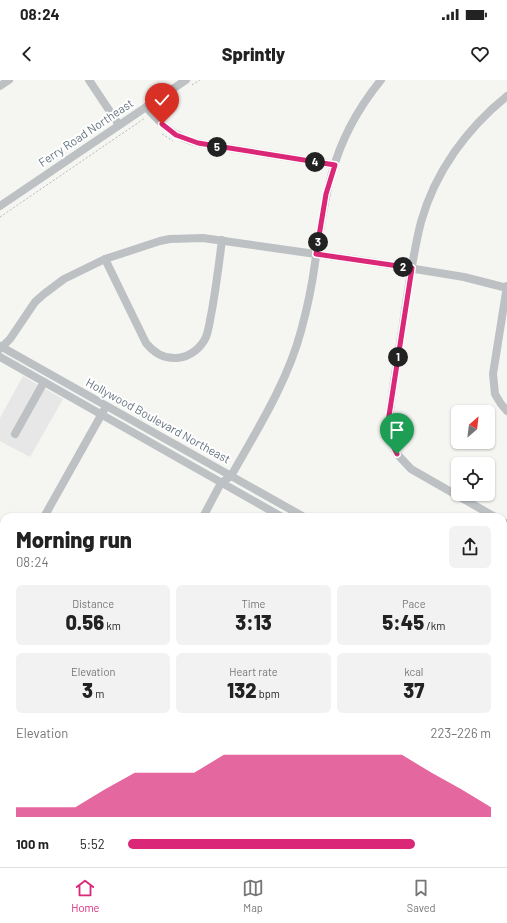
<!DOCTYPE html>
<html lang="en">
<head>
<meta charset="utf-8">
<style>
	body { margin:0; font-family:Barlow,sans-serif; background:#f2f2f2; color:#222; height:100vh; display:flex; flex-direction:column; font-size:15px; white-space:nowrap }
	* { box-sizing:border-box; margin:0 }
	p { font-size:13px; color:#767676 }
	.icon { flex:none; width:22px; height:22px; fill:none; stroke:currentColor; stroke-width:2; stroke-linecap:round; stroke-linejoin:round }
	.map { position:relative; flex:1; overflow:hidden }
	.drawer { position:absolute; left:0px; top:433px; width:507px; height:354px; display:flex; flex-direction:column; background:#fff; border-radius:12px 12px 0 0; box-shadow:0 1px 3px #0004 }
	.drawer>* { flex:none }
	.needle { width:26px; rotate:28deg }
	.tools { position:absolute; left:451px; top:325px; display:grid; gap:8px }
	.tools a { display:grid; place-items:center; width:44px; height:44px; border-radius:6px; background:#fff; box-shadow:0 1px 3px #0004; font-size:20px }
	.pin { position:absolute; display:grid; place-items:center; width:34px; height:34px; color:#fff; margin:-41px -17px; border-radius:50% 50% 50% 0; rotate:-45deg; box-shadow:0 0 4px #0007 }
	.pin .icon { rotate:45deg }
	.km { position:absolute; width:20px; height:20px; margin:-10px; border-radius:50%; background:#222; color:#fff; font-size:11px; line-height:20px; text-align:center }
	.round { display:grid; place-items:center; flex:none; width:42px; height:42px; border-radius:6px; background:#f2f2f2 }
	.headline { display:flex; align-items:center; justify-content:space-between; height:68px; padding:0 16px }
	h1 { font-size:22px; font-weight:800; line-height:30px }
	.figures { display:grid; grid-template-columns:repeat(3,1fr); gap:6px; height:68px; padding:4px 16px }
	.figures div { display:grid; align-content:center; border-radius:6px; background:#f2f2f2; text-align:center }
	.figures b { font-size:20px; font-weight:800 }
	.figures small { font-size:11px; font-weight:400 }
	.figures p { font-size:11px }
	.chart { height:112px; padding:8px 16px }
	.chart p { display:flex; justify-content:space-between }
	.chart svg { width:100%; height:72px; margin-top:4px; fill:#db2777; opacity:.7 }
	ul { padding:0 16px; list-style:none; font-size:13px }
	li { display:grid; grid-template-columns:64px 48px 1fr; align-items:center; height:30px }
	li i { height:10px; border-radius:5px; background:#db2777 }
	.status { display:flex; justify-content:space-between; align-items:center; height:28px; padding:0 20px; background:#fff; direction:ltr }
	.status svg { height:11px; fill:currentColor }
	header { display:flex; justify-content:space-between; align-items:center; height:52px; padding:0 16px; background:#fff; font-size:18px; font-weight:800 }
	.tab-bar { display:flex; justify-content:space-around; align-items:center; height:56px; border-top:1px solid #e0e0e0; background:#fff; font-size:11px; color:#767676 }
	.tab-bar a { display:grid; justify-items:center; gap:2px }
	.tab-bar .on { color:#db2777 }
	.map>svg:first-child { display:block }
</style>
</head>
<body>
<div class="status"><b>08:24</b><svg viewBox="0 0 49 12"><path d="M0 12V9h3v3zM5 12V6h3v6zM10 12V3h3v9zM15 12V0h3v12zM26 1h20v11H26zM47 4h2v5h-2z"/></svg></div>
<header><svg class="icon" aria-label="back" viewBox="0 0 24 24"><path d="M15 5l-7 7 7 7"/></svg>Sprintly<svg class="icon" aria-label="heart" viewBox="0 0 24 24"><path d="M12 20l-8-8c-3-5 5-10 8-4 3-6 11-1 8 4z"/></svg></header>
<div class="map">
<svg width="507" height="787" viewBox="0 0 507 787">
	<defs>
		<pattern id="park-crowns" width="20" height="18" patternUnits="userSpaceOnUse"><rect width="20" height="18" fill="#d5dad2"/><path d="M2 6a3 3 0 1 1 6 0M12 15a3 3 0 1 1 6 0" fill="none" stroke="#b1b5b0"/></pattern>
	</defs>
	<rect width="100%" height="100%" fill="#f5f5f2"/>
	<path fill="#e6e7e6" d="M23,296L63,319L30,377L0,361V338Z"/>
	<g fill="url(#park-crowns)">
		<path d="M0,746L4,748V766L0,764Z"/>
		<path d="M18,783H67V787H16Z"/>
	</g>
	<g fill="none" stroke-linecap="round" stroke-linejoin="round">
		<g stroke="#b7babc" stroke-width="1" stroke-dasharray="2 2" stroke-linecap="butt">
			<path d="M192,5L200,0"/>
			<path d="M162,54L173,61"/>
			<path d="M0,137L145,38"/>
			<path d="M311,434L317,437"/>
		</g>
		<g stroke="#bdc1c4" stroke-width="8">
			<path d="M89,0L119,45"/>
			<path d="M0,6L9,0"/>
			<path d="M146,27C162,45 174,57 198,63L335,85"/>
			<path d="M0,126L186,0"/>
			<path d="M105,179L146,263C154,273 164,279 177,278C190,277 201,268 206,257C209,249 210,239 212,230C216,207 219,184 222,160"/>
			<path d="M507,206L493,294L495,314L501,324L507,331"/>
			<path d="M0,266L304,437"/>
			<path d="M0,269L10,259L35,222L44,214L64,199L105,179L160,161L170,159L203,158L372,182L464,197L507,208"/>
			<path d="M0,277L282,437"/>
			<path d="M15,354L44,302"/>
			<path d="M44,437L104,330"/>
			<path d="M203,437L221,403L231,396C257,350 287,303 301,251C307,229 312,206 315,183C320,153 323,123 332,93C341,60 359,27 381,0"/>
			<path d="M495,437L411,389L397,374L391,362L389,342C392,307 399,272 404,237C409,205 413,173 421,142C435,92 467,48 507,16"/>
			<path d="M503,442L507,444"/>
			<path d="M0,515L4,508"/>
			<path d="M503,549L507,552"/>
			<path d="M503,562L507,564"/>
			<path d="M503,666L507,668"/>
			<path d="M0,697L4,690"/>
			<path d="M503,770L507,772"/>
			<path d="M122,787L123,783"/>
			<path d="M282,787L284,783"/>
			<path d="M390,787L393,783"/>
		</g>
	</g>
	<g fill="none" stroke-linecap="round" stroke-linejoin="round">
		<defs>
			<path id="route" d="M162,44L176,55L198,63L335,85L326,114L316,174L412,188L388,342L391,362L397,374"/>
		</defs>
		<use href="#route" stroke="#fff" stroke-width="8"/>
		<use href="#route" stroke="#db2777" stroke-width="5"/>
	</g>
	<g text-anchor="middle" stroke-width="4" stroke-linejoin="round" paint-order="stroke">
		<g font-size="12" fill="#677580" stroke="#fff">
			<text transform="translate(86 53) rotate(-34)" y="4">Ferry Road Northeast</text>
			<text transform="translate(158 341) rotate(29)" y="4">Hollywood Boulevard Northeast</text>
		</g>
	</g>
</svg>
<div class="tools">
<a><svg class="needle" viewBox="-14 -14 28 28"><path d="M0-13l5 13h-10z" fill="#e53935"/><path d="M0 13l5-13h-10z" fill="#767676"/></svg></a>
<a><svg class="icon" aria-label="locate" viewBox="0 0 24 24"><circle cx="12" cy="12" r="6"/><path d="M12 2v4M12 18v4M2 12h4M18 12h4"/></svg></a>
</div>
<div class="pin" style="left:397px;top:374px;background:#1e9e55"><svg class="icon" aria-label="arrive" viewBox="0 0 24 24"><path d="M6 21V4h12l-3 4 3 4H6"/></svg></div>
<div class="pin" style="left:162px;top:44px;background:#d93025"><svg class="icon" aria-label="check" viewBox="0 0 24 24"><path d="M5 12l5 5 9-10"/></svg></div>
<b class="km" style="left:398px;top:277px">1</b>
<b class="km" style="left:403px;top:187px">2</b>
<b class="km" style="left:318px;top:162px">3</b>
<b class="km" style="left:315px;top:82px">4</b>
<b class="km" style="left:217px;top:67px">5</b>
<section class="drawer">
<div class="headline"><div><h1>Morning run</h1><p>08:24</p></div><a class="round"><svg class="icon" aria-label="share" viewBox="0 0 24 24"><path d="M12 15V3M7 8l5-5 5 5M5 13v7h14v-7"/></svg></a></div>
<div class="figures">
<div><p>Distance</p><b>0.56<small> km</small></b></div>
<div><p>Time</p><b>3:13</b></div>
<div><p>Pace</p><b>5:45<small> /km</small></b></div>
</div>
<div class="figures">
<div><p>Elevation</p><b>3<small> m</small></b></div>
<div><p>Heart rate</p><b>132<small> bpm</small></b></div>
<div><p>kcal</p><b>37</b></div>
</div>
<div class="chart"><p><span>Elevation</span>223–226 m</p>
<svg viewBox="0 0 160 44" preserveAspectRatio="none"><path d="M0 44V38L10 38L20 38L30 27L40 17L50 17L60 17L70 6L80 6L90 6L100 6L110 6L120 6L130 6L140 17L150 27L160 38V44z"/></svg>
</div>
<ul>
<li><b>100 m</b>5:52<i style="width:79%"></i></li>
</ul>
</section>
</div>
<nav class="tab-bar">
<a class="on"><svg class="icon" aria-label="home" viewBox="0 0 24 24"><path d="M3 11l9-7 9 7M6 9v11h12V9"/></svg>Home</a>
<a><svg class="icon" aria-label="map" viewBox="0 0 24 24"><path d="M3 6l6-2 6 2 6-2v14l-6 2-6-2-6 2zM9 4v14M15 6v14"/></svg>Map</a>
<a><svg class="icon" aria-label="saved" viewBox="0 0 24 24"><path d="M7 4h10v16l-5-4-5 4z"/></svg>Saved</a>
</nav>
</body>
</html>
